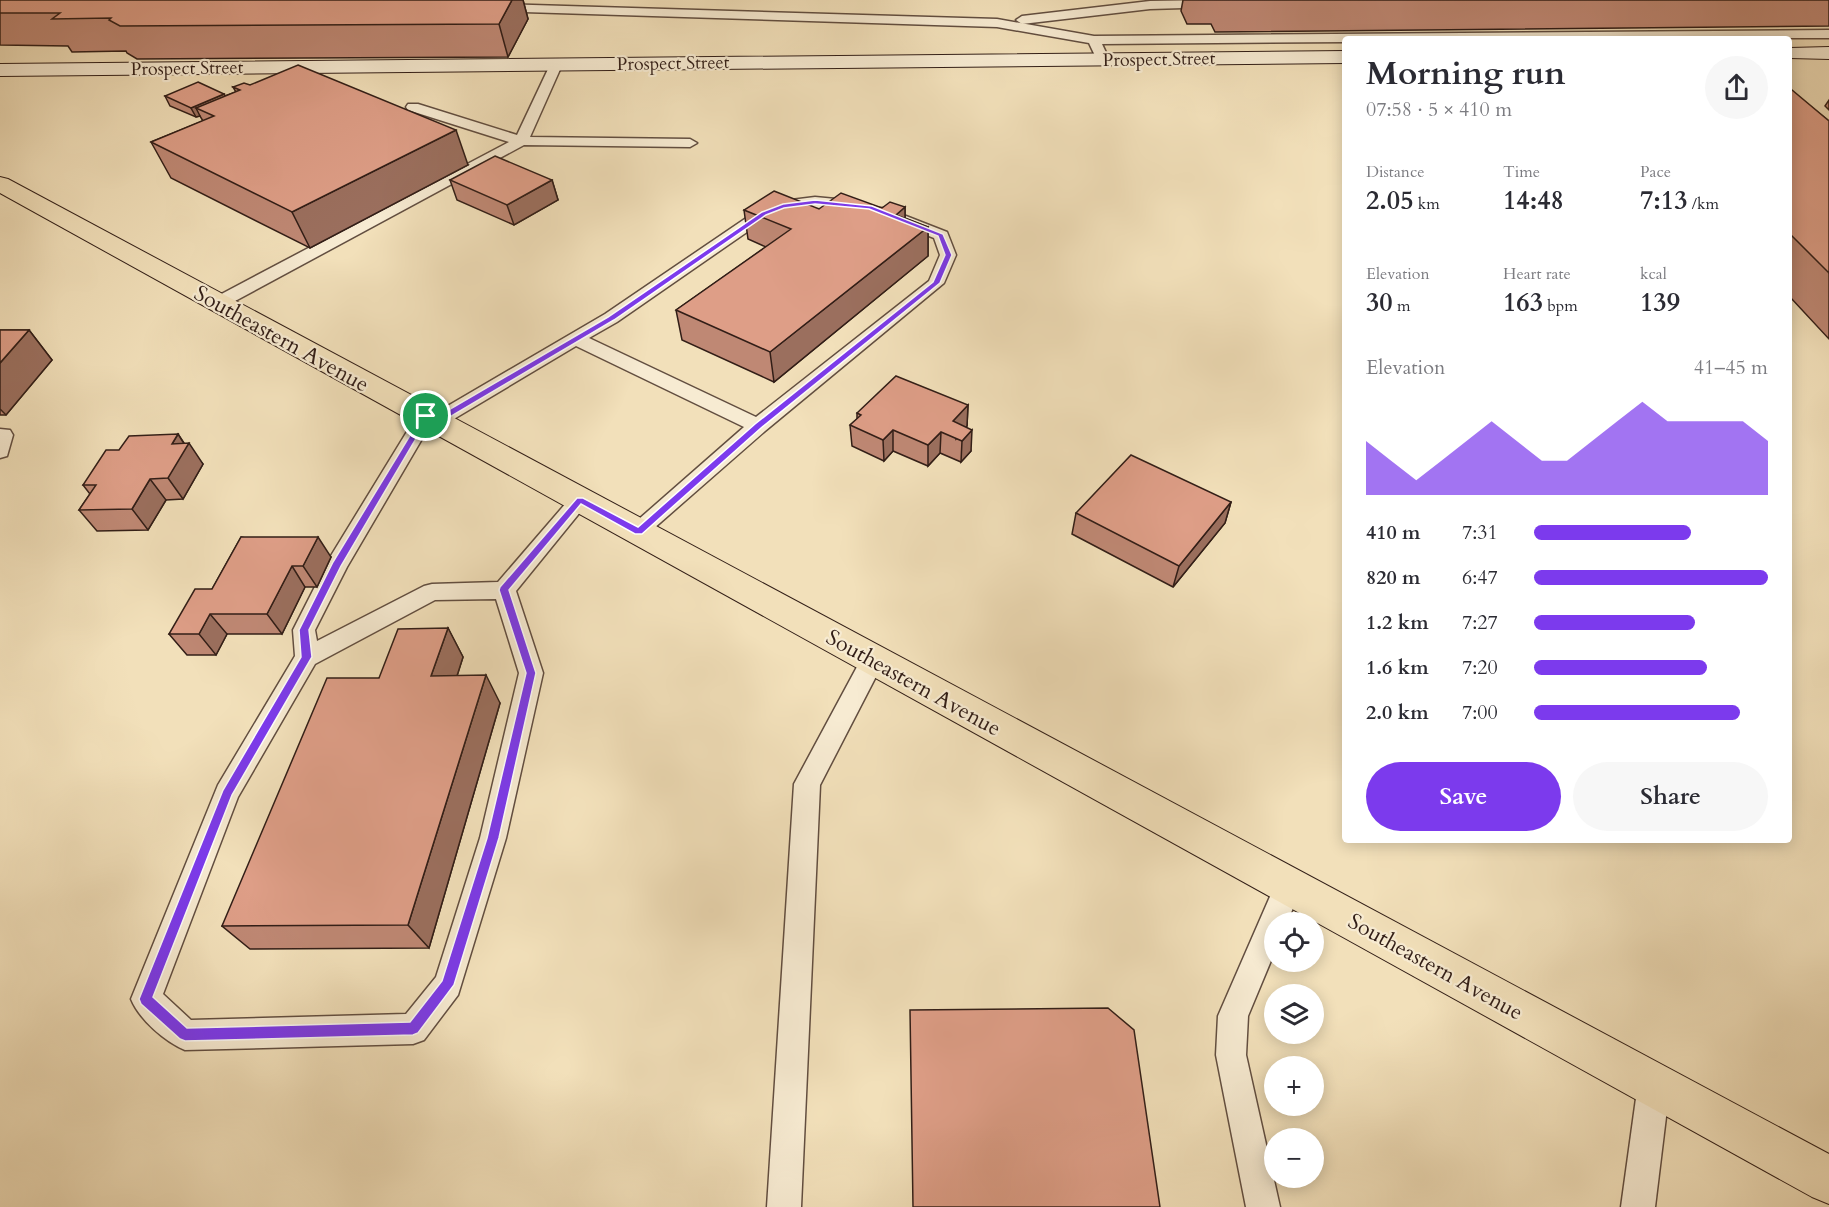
<!DOCTYPE html>
<html lang="en">
<head>
<meta charset="utf-8">
<style>
	body { margin:0; font-family:Cardo,serif; background:#f7f7f7; color:#2b2b33; height:100vh; display:flex; flex-direction:column; font-size:22px; white-space:nowrap }
	* { box-sizing:border-box; margin:0 }
	p { font-size:20px; color:#7c7c81 }
	.icon { flex:none; width:33px; height:33px; fill:none; stroke:currentColor; stroke-width:2; stroke-linecap:round; stroke-linejoin:round }
	.map { position:relative; flex:1; overflow:hidden }
	.drawer { position:absolute; left:1342px; top:36px; width:450px; height:807px; display:flex; flex-direction:column; background:#fff; border-radius:6px; box-shadow:0 3px 15px #0003 }
	.drawer>* { flex:none }
	.fabs { position:absolute; left:1264px; top:912px; display:grid; gap:12px }
	.fabs a { display:grid; place-items:center; width:60px; height:60px; border-radius:50%; background:#fff; box-shadow:0 3px 15px #0003; font-size:30px }
	.pin { position:absolute; display:grid; place-items:center; width:51px; height:51px; color:#fff; margin:-26px; border:3px solid #fff; border-radius:50%; box-shadow:0 2px 6px #0007 }
	.round { display:grid; place-items:center; flex:none; width:63px; height:63px; border-radius:32px; background:#f7f7f7 }
	.headline { display:flex; align-items:center; justify-content:space-between; height:102px; padding:0 24px }
	h1 { font-size:33px; font-weight:700; line-height:45px }
	.figures { display:grid; grid-template-columns:repeat(3,1fr); gap:9px; height:102px; padding:6px 24px }
	.figures div { display:grid; align-content:center }
	.figures b { font-size:26px; font-weight:700 }
	.figures small { font-size:16px; font-weight:400 }
	.figures p { font-size:16px }
	.chart { height:168px; padding:12px 24px }
	.chart p { display:flex; justify-content:space-between }
	.chart svg { width:100%; height:108px; margin-top:6px; fill:#7c3aed; opacity:.7 }
	.action { display:flex; gap:12px; margin-top:auto; padding:12px 24px }
	.action a { flex:1; height:69px; border-radius:36px; background:#7c3aed; color:#fff; font-size:24px; font-weight:700; line-height:69px; text-align:center }
	.action a+a { background:#f7f7f7; color:#2b2b33 }
	ul { padding:0 24px; list-style:none; font-size:20px }
	li { display:grid; grid-template-columns:96px 72px 1fr; align-items:center; height:45px }
	li i { height:15px; border-radius:8px; background:#7c3aed }
	.map>svg:first-child { display:block }
</style>
</head>
<body>
<div class="map">
<svg width="1829" height="1207" viewBox="0 0 1829 1207">
	<rect width="100%" height="100%" fill="#f2e0ba"/>
	<filter id="stains"><feTurbulence type="fractalNoise" baseFrequency=".00333" numOctaves="4"/><feColorMatrix values="0 0 0 0 .2 0 0 0 0 .09 0 0 0 0 .02 0 0 0 .5 -.17"/></filter>
	<radialGradient id="worn" r=".72"><stop offset=".6" stop-color="#630" stop-opacity="0"/><stop offset="1" stop-color="#630" stop-opacity=".3"/></radialGradient>
	<g fill="none" stroke-linecap="round" stroke-linejoin="round">
		<defs>
			<g id="service">
				<path d="M1213,0L1217,1V7L1150,9L1022,24L1016,20L1022,16L1150,1Z"/>
				<path d="M496,4L997,19L1094,36L1829,30V38L1346,39V42L1102,44L1109,59L1103,63L1098,62L1089,43L997,27L492,11V5Z"/>
				<path d="M556,61L562,65L530,137L690,139L697,143L690,147L524,145L224,307H212L209,303L212,299L509,142L408,110L406,107L408,104H418L517,135L550,65Z"/>
				<path d="M815,197L857,201L865,206C859,213 851,210 842,209C816,207 794,207 770,216L617,322L589,338L756,417L929,281L940,255L934,238L894,222L892,219L894,216H906L947,232L956,255L944,283L765,431L645,536L638,539L631,536L627,531L631,526L744,427L576,346L442,426L429,427L347,567L315,630L317,641L424,586L432,584L498,582L573,495L580,493L587,495L590,500L516,591L543,673L506,838L458,995L424,1040L413,1044L185,1050C165,1042 139,1019 131,999L218,785L295,656L293,630L329,559L419,412L426,410L434,414L605,314L758,210L783,201ZM496,599L519,673L480,838L436,977L406,1014L191,1020L163,994L238,797L315,664L435,600Z"/>
				<path d="M0,429L10,430L13,435L7,456L0,458Z"/>
				<path d="M873,650L881,652L885,659L820,785L801,1207H767L794,784L865,652Z"/>
				<path d="M1289,872L1299,876L1303,885L1287,922H1275V951L1248,1016L1246,1055L1280,1207H1246L1216,1055L1218,1016L1279,876Z"/>
				<path d="M1654,1068L1665,1073L1670,1084L1655,1207H1621L1638,1084L1643,1073Z"/>
			</g>
			<g id="secondary">
				<path d="M1829,47V59L1790,58V48Z"/>
				<path d="M1346,51V63L0,76V64Z"/>
			</g>
			<path id="primary" d="M0,177L8,179L1829,1154V1204L1812,1197L0,193Z"/>
		</defs>
		<use href="#service" stroke="#624e40" stroke-width="3"/>
		<use href="#secondary" stroke="#321e17" stroke-width="2"/>
		<use href="#primary" stroke="#321e17" stroke-width="2"/>
		<use href="#service" fill="#f7ebd2" fill-rule="evenodd"/>
		<use href="#secondary" fill="#f7ebd2" fill-rule="evenodd"/>
		<use href="#primary" fill="#f2e0ba" fill-rule="evenodd"/>
	</g>
	<g fill="#bf8874" stroke="#321e17" stroke-width="1.5">
		<path d="M0,0H523L528,19L508,57L137,59L127,53L126,51L72,52L68,46L0,45Z"/>
		<path d="M1183,0H1829V26L1215,32L1211,24H1187L1181,11Z"/>
		<path d="M233,87L468,165L310,248L171,178L151,142L203,121L200,116L196,117L170,106L165,96L224,94L225,96L236,92Z"/>
		<path d="M1790,90L1829,121V339L1790,297Z"/>
		<path d="M1829,100V110L1825,106Z"/>
		<path d="M450,180H552L558,200L514,225L457,200Z"/>
		<path d="M905,207V218L928,227V256L774,382L682,340L676,310L766,247L748,239L744,210Z"/>
		<path d="M0,330H29L52,360L6,415H0Z"/>
		<path d="M968,405L967,426L966,427L971,451L961,462L940,453L928,466L893,451L884,461L852,446L850,425L857,419V413Z"/>
		<path d="M178,434L184,443L203,464L183,499L166,500L148,530L97,531L79,510L90,494L83,485Z"/>
		<path d="M1231,502L1225,523L1173,587L1072,534L1076,513Z"/>
		<path d="M241,537L331,557L317,587H305L282,634H227L216,655H187L169,634L212,589Z"/>
		<path d="M448,628L463,657L457,676L500,703L429,948L250,949L222,926L379,678Z"/>
	</g>
	<g fill="#9b6f5e" stroke="#321e17" stroke-width="1.5">
		<path d="M512,0H523L528,19L508,57L499,24Z"/>
		<path d="M224,94L229,103L196,108L200,116L196,117L191,108Z"/>
		<path d="M456,130L468,165L310,248L292,212Z"/>
		<path d="M552,180L558,200L514,225L507,205Z"/>
		<path d="M905,207V236L896,215Z"/>
		<path d="M928,227V256L774,382L770,352Z"/>
		<path d="M29,330L52,360L6,415L0,409V363Z"/>
		<path d="M968,405L967,426L956,439L953,421Z"/>
		<path d="M893,430V451L884,461L883,440Z"/>
		<path d="M972,430L971,451L961,462L962,441Z"/>
		<path d="M941,432L940,453L928,466V445Z"/>
		<path d="M178,434L186,447L189,443L203,464L183,499L168,478L172,444Z"/>
		<path d="M150,479L166,500L148,530L132,509Z"/>
		<path d="M1231,502L1225,523L1173,587L1179,566Z"/>
		<path d="M318,537L331,557L317,587L303,566Z"/>
		<path d="M292,566L305,587L282,634L267,614Z"/>
		<path d="M210,614L227,634L216,655L199,634Z"/>
		<path d="M448,628L463,657L448,704L431,676Z"/>
		<path d="M486,675L500,703L429,948L408,925Z"/>
	</g>
	<g fill="#de9e87" stroke="#321e17" stroke-width="1.5">
		<path d="M0,0H512L499,24L120,26L109,20L111,18L52,19L60,13H0Z"/>
		<path d="M298,65L456,130L292,212L151,142L214,116L196,108L240,90L233,87L244,83L250,85Z"/>
		<path d="M198,82L224,94L191,108L165,96Z"/>
		<path d="M1790,90H1792L1829,121V273L1790,234Z"/>
		<path d="M495,156L552,180L507,205L450,180Z"/>
		<path d="M774,191L819,209L841,193L882,208L890,202L905,207L896,215L928,227L770,352L676,310L791,229L744,210Z"/>
		<path d="M0,330H29L0,363Z"/>
		<path d="M896,376L968,405L953,421L972,430L962,441L941,432L928,445L893,430L883,440L850,425L861,415L857,413Z"/>
		<path d="M178,434L172,444L189,443L168,478L150,479L132,509L79,510L96,485H83L106,450H119L129,436Z"/>
		<path d="M1131,455L1231,502L1179,566L1076,513Z"/>
		<path d="M241,537H318L303,566H292L267,614H210L199,634H169L195,589H212Z"/>
		<path d="M448,628L431,676L486,675L408,925L222,926L327,678H379L398,629Z"/>
		<path d="M1108,1008L1134,1030L1160,1207H913L910,1010Z"/>
	</g>
	<path fill="#7c3aed" stroke="#fff" stroke-width="1.5" fill-rule="evenodd" d="M815,200L872,206L943,234L952,255L940,283L761,428L642,534H635L581,504L509,590L536,673L499,838L454,985L418,1033L413,1035L185,1041L180,1039L141,1004L139,999L223,790L301,657L299,630L333,562L423,414L435,418L608,317L762,212L783,204ZM815,204L869,209L938,236L945,255L933,282L755,424L638,527L583,498H577L500,587L499,590L526,673L487,838L442,981L410,1022L187,1028L153,997L232,795L312,657L309,630L341,566L427,420L438,424L614,320L766,215L784,208Z"/>
	<g text-anchor="middle" stroke-width="4.5" stroke-linejoin="round" paint-order="stroke">
		<g font-size="18" fill="#321e17" stroke="#f7ebd2">
			<text transform="translate(1159 59) rotate(-1)" y="6">Prospect Street</text>
			<text transform="translate(673 63) rotate(-1)" y="6">Prospect Street</text>
			<text transform="translate(187 68) rotate(-1)" y="6">Prospect Street</text>
		</g>
		<g font-size="22" fill="#321e17" stroke="#f7ebd2">
			<text transform="translate(282 338) rotate(29)" y="8">Southeastern Avenue</text>
			<text transform="translate(914 682) rotate(29)" y="8">Southeastern Avenue</text>
			<text transform="translate(1436 966) rotate(29)" y="8">Southeastern Avenue</text>
		</g>
	</g>
	<rect width="100%" height="100%" filter="url(#stains)"/>
	<rect width="100%" height="100%" fill="url(#worn)"/>
</svg>
<div class="fabs">
<a><svg class="icon" aria-label="locate" viewBox="0 0 24 24"><circle cx="12" cy="12" r="6"/><path d="M12 2v4M12 18v4M2 12h4M18 12h4"/></svg></a>
<a><svg class="icon" aria-label="layers" viewBox="0 0 24 24"><path d="M12 4l9 5-9 5-9-5zM3 14l9 5 9-5"/></svg></a>
<a>+</a>
<a>−</a>
</div>
<div class="pin" style="left:426px;top:416px;background:#1e9e55"><svg class="icon" aria-label="arrive" viewBox="0 0 24 24"><path d="M6 21V4h12l-3 4 3 4H6"/></svg></div>
<section class="drawer">
<div class="headline"><div><h1>Morning run</h1><p>07:58 · 5 × 410 m</p></div><a class="round"><svg class="icon" aria-label="share" viewBox="0 0 24 24"><path d="M12 15V3M7 8l5-5 5 5M5 13v7h14v-7"/></svg></a></div>
<div class="figures">
<div><p>Distance</p><b>2.05<small> km</small></b></div>
<div><p>Time</p><b>14:48</b></div>
<div><p>Pace</p><b>7:13<small> /km</small></b></div>
</div>
<div class="figures">
<div><p>Elevation</p><b>30<small> m</small></b></div>
<div><p>Heart rate</p><b>163<small> bpm</small></b></div>
<div><p>kcal</p><b>139</b></div>
</div>
<div class="chart"><p><span>Elevation</span>41–45 m</p>
<svg viewBox="0 0 160 44" preserveAspectRatio="none"><path d="M0 44V22L10 30L20 38L30 30L40 22L50 14L60 22L70 30L80 30L90 22L100 14L110 6L120 14L130 14L140 14L150 14L160 22V44z"/></svg>
</div>
<ul>
<li><b>410 m</b>7:31<i style="width:67%"></i></li>
<li><b>820 m</b>6:47<i style="width:100%"></i></li>
<li><b>1.2 km</b>7:27<i style="width:69%"></i></li>
<li><b>1.6 km</b>7:20<i style="width:74%"></i></li>
<li><b>2.0 km</b>7:00<i style="width:88%"></i></li>
</ul>
<div class="action"><a>Save</a><a>Share</a></div>
</section>
</div>
</body>
</html>
